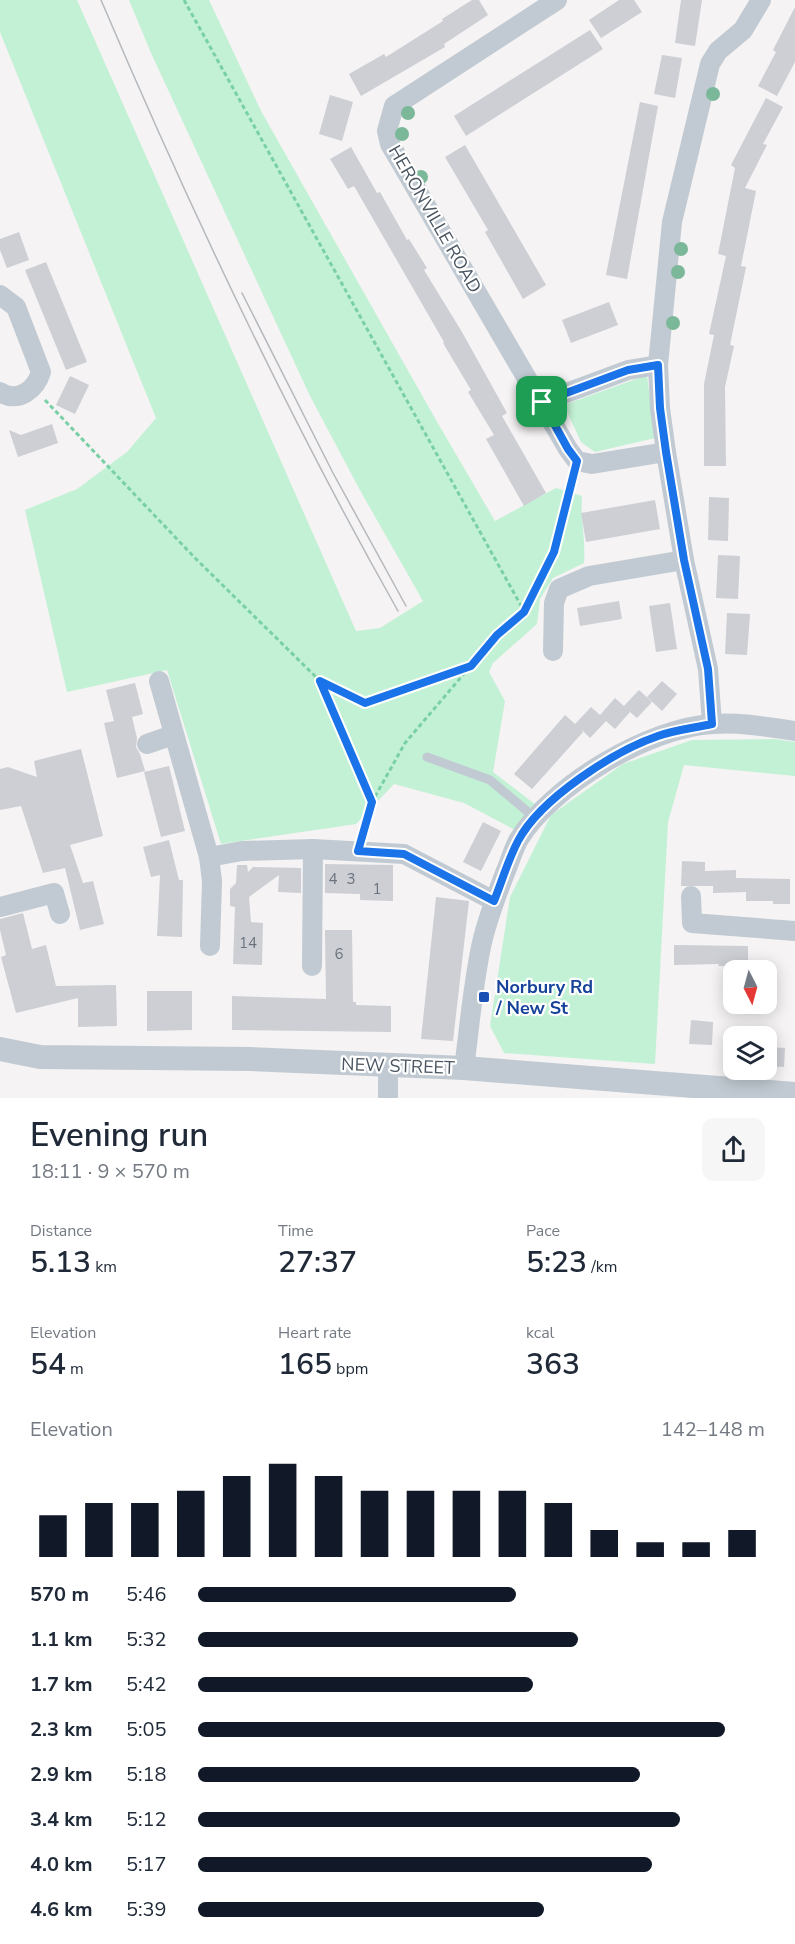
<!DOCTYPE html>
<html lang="en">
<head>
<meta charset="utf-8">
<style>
	body { margin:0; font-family:"Nunito Sans",sans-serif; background:#f6f6f7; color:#1f2937; height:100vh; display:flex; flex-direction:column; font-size:22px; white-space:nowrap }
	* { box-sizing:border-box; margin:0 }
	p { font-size:20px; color:#747a83 }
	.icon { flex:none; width:33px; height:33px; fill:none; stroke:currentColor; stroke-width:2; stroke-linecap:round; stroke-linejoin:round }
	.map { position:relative; height:1098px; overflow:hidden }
	.details { display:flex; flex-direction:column; background:#fff; flex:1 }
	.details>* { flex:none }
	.needle { width:39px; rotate:174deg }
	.tools { position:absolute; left:723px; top:960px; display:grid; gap:12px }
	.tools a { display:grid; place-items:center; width:54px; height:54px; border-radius:12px; background:#fff; box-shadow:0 3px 15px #0003; font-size:30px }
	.pin { position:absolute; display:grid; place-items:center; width:51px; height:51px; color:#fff; margin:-26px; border-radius:12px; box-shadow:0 3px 9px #0006 }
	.round { display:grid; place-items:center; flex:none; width:63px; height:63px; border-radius:12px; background:#f6f6f7 }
	.head { display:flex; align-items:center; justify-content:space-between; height:102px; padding:0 30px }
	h1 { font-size:33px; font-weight:600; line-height:45px }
	.metrics { display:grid; grid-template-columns:repeat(3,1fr); gap:9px; height:102px; padding:6px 30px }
	.metrics div { display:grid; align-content:center }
	.metrics b { font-size:30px; font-weight:600 }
	.metrics small { font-size:16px; font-weight:400 }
	.metrics p { font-size:16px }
	.chart { height:168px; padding:12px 30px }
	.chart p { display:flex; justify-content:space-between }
	.chart svg { width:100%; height:108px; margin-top:6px; stroke:#111827; stroke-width:6 }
	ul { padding:0 30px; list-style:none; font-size:20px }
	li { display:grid; grid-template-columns:96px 72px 1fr; align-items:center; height:45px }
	li i { height:15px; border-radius:8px; background:#111827 }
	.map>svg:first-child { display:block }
</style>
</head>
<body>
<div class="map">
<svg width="795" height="1098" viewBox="0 0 795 1098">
	<rect width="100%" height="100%" fill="#f5f3f3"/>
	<g fill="#c3f1d5">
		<path d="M0,0H77L356,631L380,628L423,601L361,492L310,396L151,53L129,0H209L261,111L436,420L495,521L556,488L582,496C580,519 586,540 584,563L553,578L540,599L537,624L493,663L489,672L505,701L493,772L536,805L515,830L464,803L394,784L356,824L221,844L167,670L67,692L25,510L77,489L127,452L156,418L0,32Z"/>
		<path d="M647,375L655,438L595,452L581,442L564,405Z"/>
		<path d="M775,739L795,742V776L684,765L668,822L655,1064L504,1053L490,1026L510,897L551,815L623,764L692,740Z"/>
	</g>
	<g fill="#cdcfd5">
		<path d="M472,0H479L488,15L444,44L445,47L361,96L349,74L384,54L386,57L443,21L442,19Z"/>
		<path d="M619,0H634L642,12L601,38L589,20Z"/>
		<path d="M681,0H702L695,46L675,43Z"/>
		<path d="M795,7V62L777,96L758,86L776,52L773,50Z"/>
		<path d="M590,30L603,49L466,136L454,116Z"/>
		<path d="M662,55L682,58L675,98L654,94Z"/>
		<path d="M330,95L353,102L342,141L319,134Z"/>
		<path d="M766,98L783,107L763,144L767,145L745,188L756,191L741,266L746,267L730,345L734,346L725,387L726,466H704V384L714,335L709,334L726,256L718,254L735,168L731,165Z"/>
		<path d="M640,102L658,106L627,279L606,275Z"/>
		<path d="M465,145L546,285L523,299L485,232L488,230L445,157Z"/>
		<path d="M351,147L377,193L380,192L407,240L409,239L427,268L424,270L462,332L507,413L502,416L546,493L524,506L486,439L494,435L468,392L471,390L443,343L444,342L354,186L348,189L330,159Z"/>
		<path d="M19,232L29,260L7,268L0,250V239Z"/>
		<path d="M46,262L87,362L66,370L25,270Z"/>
		<path d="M609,302L618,325L571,343L562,320Z"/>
		<path d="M70,376L89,385L75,414L56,405Z"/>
		<path d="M52,424L58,443L18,457L9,430L21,435Z"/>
		<path d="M709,497L729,498L728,541L708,540Z"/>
		<path d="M655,500L660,529L586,542L581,513Z"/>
		<path d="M718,555L740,556L738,599L716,598Z"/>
		<path d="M619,601L622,619L580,626L577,608Z"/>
		<path d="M670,603L677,649L656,652L649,606Z"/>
		<path d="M727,613L750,614L747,655L725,654Z"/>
		<path d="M662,681L677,694L662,711L647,697Z"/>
		<path d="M135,683L143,714L132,717L137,738L136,747L140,754L145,771L117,778L104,723L114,721L106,690Z"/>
		<path d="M639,690L652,702L637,718L630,712L615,729L606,721L590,738L581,729L583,732L532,789L514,774L565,715L575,724L591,707L600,715L615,698L626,708L624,706Z"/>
		<path d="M81,749L103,836L70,845L83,883L93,881L104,924L80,930L65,868L43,873L21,806L0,810V769L8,767L37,777L34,761Z"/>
		<path d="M169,766L185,831L161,837L144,772Z"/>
		<path d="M483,822L501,831L481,871L463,862Z"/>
		<path d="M169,840L179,880H183L182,937L157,936L160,875L151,877L143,847Z"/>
		<path d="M682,861L705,862V871L736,870V878L790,879V904H773V901H746V892L713,893V886H681Z"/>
		<path d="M325,864L393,865V901L360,900V894L325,893Z"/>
		<path d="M237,865H247L248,872L253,867L301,868V893L278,892L279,875L249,897L251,922L263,923L262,965L233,964L235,907L230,906V889L236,883Z"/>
		<path d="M436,897L469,901L453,1041L421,1039Z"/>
		<path d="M23,913L32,949L46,945L56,986L116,985L117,1026L78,1027V998L16,1013L1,957L6,955L0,930V919Z"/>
		<path d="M325,930H352L353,1002H356V1005L391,1006V1032L232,1030V996L326,999Z"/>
		<path d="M674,945L748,946V966H718L719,964L674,965Z"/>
		<path d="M147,991H192V1030L147,1031Z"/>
		<path d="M691,1020L713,1022L712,1045L689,1044Z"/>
		<path d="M766,1047L785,1048L784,1067L766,1066Z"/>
	</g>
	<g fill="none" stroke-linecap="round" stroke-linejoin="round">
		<g stroke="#7ad0a6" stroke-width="3" stroke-dasharray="4.5 3" stroke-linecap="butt">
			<path d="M184,0L524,611"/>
			<path d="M45,400L194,557L320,681L365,703L471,666"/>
			<path d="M320,682L372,802"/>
			<path d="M363,832L372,802L405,743L497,635L524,611L554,552L573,478"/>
		</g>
		<path stroke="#c1cad2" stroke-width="9" d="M427,757L490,780L534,817"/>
		<g stroke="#c1cad2" stroke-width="20">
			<path d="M557,0L394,106L387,131L390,144L568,449L577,461L592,464L666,452"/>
			<path d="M0,295L16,307L41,372C36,389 18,404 0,392"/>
			<path d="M542,402L628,370L658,365"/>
			<path d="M553,651L554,603L559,589L589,576L684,560"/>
			<path d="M159,681L209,857L212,881L210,946"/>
			<path d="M712,724L708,669L684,560L666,452L660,408L658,365L672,222L710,64L718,51L743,30L761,0"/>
			<path d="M147,744L173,735"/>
			<path d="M209,857L242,851L313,849L404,854L494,901"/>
			<path d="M691,896L692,923L795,931"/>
			<path d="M0,907L54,893L60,914"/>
			<path d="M312,966L313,849"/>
			<path d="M464,1068C470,1025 473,980 483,938C489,915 497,894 505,873C510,862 513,849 519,839C552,785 650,727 713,724C740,722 768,727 795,731"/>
			<path d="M388,1098V1066"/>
		</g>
		<path stroke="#c1cad2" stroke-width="24" d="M0,1049L40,1057L250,1059L464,1068L795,1094"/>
		<g stroke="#b5b8bd" stroke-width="1.5">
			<path d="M101,0C190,209 286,413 398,611"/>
			<path d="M242,293L333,473L406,606"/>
		</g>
	</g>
	<g fill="#7bb799">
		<circle cx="713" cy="94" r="7"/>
		<circle cx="408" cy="113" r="7"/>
		<circle cx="402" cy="134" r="7"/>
		<circle cx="421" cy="177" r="7"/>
		<circle cx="681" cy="249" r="7"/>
		<circle cx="678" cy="272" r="7"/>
		<circle cx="673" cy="323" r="7"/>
	</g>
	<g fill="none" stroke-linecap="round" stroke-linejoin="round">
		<defs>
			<path id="route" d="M658,365L660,408L666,452L684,560L708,669L712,724C694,728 675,730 658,736C614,751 540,799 518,841C508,860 502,881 494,901L404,854L358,851L372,802L320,681L365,703L471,666L497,635L524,612L554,552L577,461L568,449L542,402L628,370Z"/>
		</defs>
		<use href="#route" stroke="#fff" stroke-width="12"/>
		<use href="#route" stroke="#1a73e8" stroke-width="8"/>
	</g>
	<rect fill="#1a4fb4" stroke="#fff" stroke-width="2" x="478" y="991" width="12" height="12" rx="3"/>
	<g text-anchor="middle" stroke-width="4.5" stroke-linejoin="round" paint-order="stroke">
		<g font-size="15" fill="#6b747e">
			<text x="333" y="884">4</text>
			<text x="351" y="884">3</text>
			<text x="377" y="894">1</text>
			<text x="248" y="948">14</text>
			<text x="339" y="959">6</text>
		</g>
		<g font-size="18" fill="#4a5661" stroke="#fff">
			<text transform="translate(435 219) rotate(60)" y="6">HERONVILLE ROAD</text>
			<text transform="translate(398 1066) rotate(2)" y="6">NEW STREET</text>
		</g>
		<g font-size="18" font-weight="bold" fill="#164399" stroke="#fff" text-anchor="start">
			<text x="496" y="993">Norbury Rd<tspan x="496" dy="21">/ New St</tspan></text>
		</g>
	</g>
</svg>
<div class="tools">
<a><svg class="needle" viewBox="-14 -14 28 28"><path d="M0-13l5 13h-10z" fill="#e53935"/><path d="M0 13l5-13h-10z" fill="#747a83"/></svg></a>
<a><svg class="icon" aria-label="layers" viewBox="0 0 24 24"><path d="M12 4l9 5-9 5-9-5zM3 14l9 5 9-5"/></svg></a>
</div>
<div class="pin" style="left:542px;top:402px;background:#1e9e55"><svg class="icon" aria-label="arrive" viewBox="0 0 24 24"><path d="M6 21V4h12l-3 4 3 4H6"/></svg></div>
</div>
<section class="details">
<div class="head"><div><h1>Evening run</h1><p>18:11 · 9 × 570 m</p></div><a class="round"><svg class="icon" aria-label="share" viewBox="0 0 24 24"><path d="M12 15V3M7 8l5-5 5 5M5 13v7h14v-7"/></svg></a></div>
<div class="metrics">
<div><p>Distance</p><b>5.13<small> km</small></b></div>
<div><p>Time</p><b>27:37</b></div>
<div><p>Pace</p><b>5:23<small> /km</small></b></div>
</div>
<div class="metrics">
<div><p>Elevation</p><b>54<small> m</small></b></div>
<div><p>Heart rate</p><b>165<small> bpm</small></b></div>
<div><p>kcal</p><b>363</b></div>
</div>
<div class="chart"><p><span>Elevation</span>142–148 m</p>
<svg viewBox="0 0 160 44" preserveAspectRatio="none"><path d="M5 44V27M15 44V22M25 44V22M35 44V17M45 44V11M55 44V6M65 44V11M75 44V17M85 44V17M95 44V17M105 44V17M115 44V22M125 44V33M135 44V38M145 44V38M155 44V33"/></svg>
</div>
<ul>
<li><b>570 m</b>5:46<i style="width:56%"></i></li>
<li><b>1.1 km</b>5:32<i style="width:67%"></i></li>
<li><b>1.7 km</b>5:42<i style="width:59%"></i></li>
<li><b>2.3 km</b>5:05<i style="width:93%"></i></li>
<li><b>2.9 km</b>5:18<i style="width:78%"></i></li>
<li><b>3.4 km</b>5:12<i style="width:85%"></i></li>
<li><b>4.0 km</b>5:17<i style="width:80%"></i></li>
<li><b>4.6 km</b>5:39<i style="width:61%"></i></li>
</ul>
</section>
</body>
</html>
